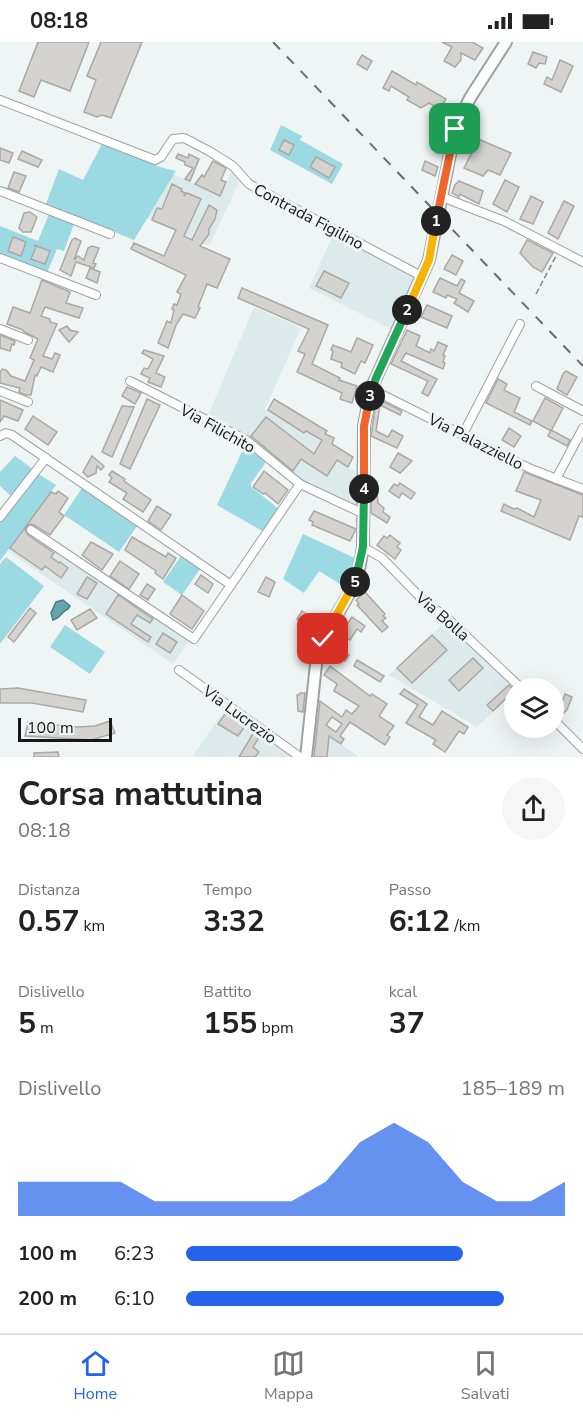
<!DOCTYPE html>
<html lang="it">
<head>
<meta charset="utf-8">
<style>
	body { margin:0; font-family:"Nunito Sans",sans-serif; background:#f6f6f6; color:#222; height:100vh; display:flex; flex-direction:column; font-size:22px; white-space:nowrap }
	* { box-sizing:border-box; margin:0 }
	p { font-size:20px; color:#767676 }
	.icon { flex:none; width:33px; height:33px; fill:none; stroke:currentColor; stroke-width:2; stroke-linecap:round; stroke-linejoin:round }
	.map { position:relative; height:715px; overflow:hidden }
	.drawer { display:flex; flex-direction:column; background:#fff; flex:1 }
	.drawer>* { flex:none }
	.buttons { position:absolute; left:504px; top:636px; display:grid; gap:12px }
	.buttons a { display:grid; place-items:center; width:60px; height:60px; border-radius:50%; background:#fff; box-shadow:0 6px 24px #0002; font-size:30px }
	.scale { position:absolute; left:18px; bottom:15px; width:94px; box-sizing:border-box; padding-left:6px; border:3px solid #161818; border-top:0; font-size:16px; line-height:21px; white-space:nowrap; color:#161818; -webkit-text-stroke:4px #eff4f4; paint-order:stroke }
	.pin { position:absolute; display:grid; place-items:center; width:51px; height:51px; color:#fff; margin:-26px; border-radius:12px; box-shadow:0 3px 9px #0006 }
	.km { position:absolute; width:30px; height:30px; margin:-15px; border-radius:50%; background:#222; color:#fff; font-size:16px; line-height:30px; text-align:center }
	.round { display:grid; place-items:center; flex:none; width:63px; height:63px; border-radius:32px; background:#f6f6f6 }
	.summary { display:flex; align-items:center; justify-content:space-between; height:102px; padding:0 18px }
	h1 { font-size:33px; font-weight:700; line-height:45px }
	.stats { display:grid; grid-template-columns:repeat(3,1fr); gap:9px; height:102px; padding:6px 18px }
	.stats div { display:grid; align-content:center }
	.stats b { font-size:30px; font-weight:700 }
	.stats small { font-size:16px; font-weight:400 }
	.stats p { font-size:16px }
	.chart { height:168px; padding:12px 18px }
	.chart p { display:flex; justify-content:space-between }
	.chart svg { width:100%; height:108px; margin-top:6px; fill:#2563eb; opacity:.7 }
	ul { padding:0 18px; list-style:none; font-size:20px }
	li { display:grid; grid-template-columns:96px 72px 1fr; align-items:center; height:45px }
	li i { height:15px; border-radius:8px; background:#2563eb }
	.status { display:flex; justify-content:space-between; align-items:center; height:42px; padding:0 30px; background:#fff; direction:ltr }
	.status svg { height:16px; fill:currentColor }
	.dock { display:flex; justify-content:space-around; align-items:center; height:84px; border-top:2px solid #e0e0e0; background:#fff; font-size:16px; color:#767676 }
	.dock a { display:grid; justify-items:center; gap:3px }
	.dock .selected { color:#2563eb }
	.map>svg:first-child { display:block }
</style>
</head>
<body>
<div class="status"><b>08:18</b><svg viewBox="0 0 49 12"><path d="M0 12V9h3v3zM5 12V6h3v6zM10 12V3h3v9zM15 12V0h3v12zM26 1h20v11H26zM47 4h2v5h-2z"/></svg></div>
<div class="map">
<svg width="583" height="715" viewBox="0 0 583 715">
	<rect width="100%" height="100%" fill="#eff4f4"/>
	<g fill="#dceaec">
		<path d="M232,128L241,136L209,204L147,176L174,132L220,154Z"/>
		<path d="M334,191L416,237L393,288L309,246Z"/>
		<path d="M254,265L301,286L265,367L305,391L306,390L321,399L317,406L360,433L358,461L355,463L311,444L247,397L207,376Z"/>
		<path d="M24,486L190,597L173,622L8,509Z"/>
		<path d="M445,580L479,610L514,648V650L477,685L389,633Z"/>
		<path d="M226,666L296,715H192Z"/>
		<path d="M315,684L359,715H312Z"/>
	</g>
	<g fill="#9bdae2">
		<path d="M281,83L302,94L300,98L302,99L343,122L332,142L270,108Z"/>
		<path d="M102,102L160,125L176,129L134,198L46,162L59,127L83,138Z"/>
		<path d="M49,172L74,182L64,209L57,207L47,231L0,212V184L38,199Z"/>
		<path d="M245,403L266,420L251,441V445L279,467L264,490L217,463Z"/>
		<path d="M15,414L34,428L11,454L0,444V430Z"/>
		<path d="M37,431L56,443L0,519V481Z"/>
		<path d="M82,446L137,484L119,510L64,473Z"/>
		<path d="M303,492L357,517L345,545L319,529L304,551L283,537Z"/>
		<path d="M181,514L200,527L182,553L163,540Z"/>
		<path d="M6,515L44,544L0,602V522Z"/>
		<path d="M65,583L105,610L90,632L50,605Z"/>
	</g>
	<path fill="#64a6ae" stroke="#4d7b81" stroke-width="1.5" d="M63,558L70,564L68,567C62,569 61,576 53,578L51,571L56,560Z"/>
	<g fill="#d5d3cf" stroke="#aaa8a5" stroke-width="1.5" fill-rule="evenodd">
		<path d="M38,0H89L70,49L41,38L34,55L19,49Z"/>
		<path d="M101,0H142L111,76L102,73L97,75L84,70L96,38L87,34Z"/>
		<path d="M442,0H472L483,6L475,18L461,11V18L455,25L444,19L452,5Z"/>
		<path d="M533,10L547,15L545,22L539,21L536,26L528,22Z"/>
		<path d="M362,13L372,19L367,28L357,22Z"/>
		<path d="M560,18L573,24L561,50L544,42L547,35L552,38Z"/>
		<path d="M392,29L416,43L417,40L446,57L440,67L429,61L421,66L407,58L409,55L391,44L389,49L383,46Z"/>
		<path d="M476,96L511,111L500,133L488,128L483,134L464,126L473,108L471,107Z"/>
		<path d="M284,98L294,103L289,113L279,108Z"/>
		<path d="M0,106L13,111L9,121L0,118Z"/>
		<path d="M22,109L42,118L38,125L18,117Z"/>
		<path d="M178,112L188,116L189,112L199,117L190,139L185,137L193,126L185,123V120L176,116Z"/>
		<path d="M316,115L335,125L329,136L310,125Z"/>
		<path d="M213,119L226,126L221,138L226,140L220,154L195,142L202,133L204,135Z"/>
		<path d="M425,119L438,125L435,134L422,128Z"/>
		<path d="M14,130L26,134L19,150L8,146Z"/>
		<path d="M505,138L519,145L507,170L493,162Z"/>
		<path d="M459,139L483,149L479,162L460,152L459,155L452,151L455,143Z"/>
		<path d="M172,142L182,147L181,149L185,151L184,154L187,151L201,157L184,194L192,198L209,163L217,168L215,177L209,187V192L200,204L230,217L217,246L207,242L198,265L200,266L195,276L183,272L176,283L168,306L158,301L167,279L171,281L174,268L172,267L174,262L177,263L181,252L177,250L186,233L131,207L134,201L164,214L176,188L152,178L157,166L162,167Z"/>
		<path d="M531,154L543,160L533,182L520,177Z"/>
		<path d="M564,159L574,164L558,197L548,191Z"/>
		<path d="M30,170L37,175L31,190H23L19,186L24,171Z"/>
		<path d="M13,195L26,200L21,214L8,209Z"/>
		<path d="M75,196L81,199L74,218L78,214L84,218L88,206L92,204L99,206L93,221L96,222L94,226L76,220L71,234L60,228L72,198Z"/>
		<path d="M527,198L553,211L542,230L533,225L520,211Z"/>
		<path d="M34,203L50,209L45,222L31,217L36,205Z"/>
		<path d="M452,213L463,219L456,233L444,227Z"/>
		<path d="M90,226L100,230L97,241L86,236Z"/>
		<path d="M324,229L349,241L341,256L316,244Z"/>
		<path d="M440,236L457,244L461,237L465,239L459,251L474,259L468,270L454,261L457,257L447,253L446,256L433,250Z"/>
		<path d="M42,238L70,250L66,261L83,266L79,276L45,265L41,274L50,277V280L57,282L43,314L52,317L55,311L60,313L53,330L41,325L37,334L35,333L31,353H26L19,350L20,346L0,341V331L2,327L6,328L11,334L25,339L34,318L30,316L38,297L23,289V288L7,282L13,265L30,271Z"/>
		<path d="M242,246L328,283L312,322L340,336L339,338L357,344L352,361L340,357L342,351L297,330L305,312L298,309L309,287L238,256Z"/>
		<path d="M427,263L452,274L447,286L421,275Z"/>
		<path d="M67,284L70,288L78,290L69,300L59,288Z"/>
		<path d="M407,288L420,294L416,304L430,311L431,307L434,309L438,300L447,304L443,313L445,314L443,320L445,321L443,327L406,311L401,319L437,337L428,354L422,351L428,339L391,322Z"/>
		<path d="M0,293L15,299L14,303L12,302L10,309L0,306Z"/>
		<path d="M357,296L373,303L365,321L361,319L355,332L341,325L342,321L331,317L333,309L331,308L333,303L351,310Z"/>
		<path d="M144,308L164,314L156,331L165,335L161,345L148,340L150,336L141,332L144,326L148,327L153,317L142,311Z"/>
		<path d="M566,329L577,335L567,353L557,347L563,332Z"/>
		<path d="M498,337L507,342L504,348L520,356L514,370L532,379L530,383L486,361Z"/>
		<path d="M127,345L141,351L135,362L122,354Z"/>
		<path d="M545,356L563,366L551,389L533,379Z"/>
		<path d="M147,357L160,363L130,427L120,422Z"/>
		<path d="M274,357L327,389L325,392L334,396L332,402L353,415L348,425L337,418L327,434L301,417L293,429L251,394L266,375L314,412L322,398L306,389L304,391L268,368Z"/>
		<path d="M0,358L23,368L18,379L4,374L0,380Z"/>
		<path d="M376,359H382L402,369L400,373L380,363L376,389L388,395L392,388L403,394L397,406L371,394Z"/>
		<path d="M122,364L134,365L112,415L102,410Z"/>
		<path d="M33,374L57,390L48,403L25,387Z"/>
		<path d="M509,386L521,394L514,405L502,398Z"/>
		<path d="M551,388L570,398L567,404L548,394Z"/>
		<path d="M398,411L412,419L400,431L390,425Z"/>
		<path d="M92,414L104,424L101,428L97,424L96,431L88,435L83,430Z"/>
		<path d="M112,429L125,437L124,439L151,458L143,470L123,457L127,451L109,440L112,436L109,433Z"/>
		<path d="M264,429L288,448L278,462L265,451L263,452L253,445Z"/>
		<path d="M524,430L583,453V475L579,474L570,498L501,469L504,462L514,467L517,466L534,475L541,458L516,449Z"/>
		<path d="M400,441L415,451L411,457L402,451L399,456L389,449L394,442L398,444Z"/>
		<path d="M376,443L378,461L384,466L383,470L390,475L387,481L371,471V444Z"/>
		<path d="M58,449L68,456L59,470L64,474L50,493L32,482L28,483L25,488L28,493L54,511L51,515L59,521L60,520L68,526L61,536L45,524L42,528L10,506L51,450L56,452Z"/>
		<path d="M157,464L171,473L161,488L148,479Z"/>
		<path d="M314,469L356,487L350,499L312,483L313,480L309,478Z"/>
		<path d="M390,493L400,501L397,505L401,508L395,517L377,503L384,494L387,496Z"/>
		<path d="M132,495L166,515L168,511L176,516L163,537L155,531L156,529L125,508Z"/>
		<path d="M91,500L113,512L102,528L82,513Z"/>
		<path d="M120,519L139,532L129,547L110,534Z"/>
		<path d="M201,533L213,542L208,551L195,542Z"/>
		<path d="M87,535L97,541L87,557L77,552Z"/>
		<path d="M266,535L275,540L269,555L258,550Z"/>
		<path d="M147,542L155,547L148,558L140,553Z"/>
		<path d="M365,550L385,572L383,574L386,576L382,579L388,585L382,590L357,563L359,562L356,558Z"/>
		<path d="M118,553L153,577L150,581L137,573L131,582L151,595L148,600L106,572Z"/>
		<path d="M182,553L204,569L192,587L170,572Z"/>
		<path d="M30,566L36,571L14,600L8,595Z"/>
		<path d="M90,567L97,576L77,588L71,578Z"/>
		<path d="M302,569L320,581L315,589L297,577Z"/>
		<path d="M352,575L365,584L361,590L357,587L350,598L340,592Z"/>
		<path d="M163,591L177,600L170,611L156,602Z"/>
		<path d="M432,593L447,608L412,641L397,626Z"/>
		<path d="M331,603L349,613L345,619L328,609Z"/>
		<path d="M473,616L483,626L459,649L449,638Z"/>
		<path d="M357,618L384,634L380,640L354,624Z"/>
		<path d="M330,624L370,654L372,652L387,662L379,674L394,684L387,693L390,695L385,703L350,680L340,694L344,697L341,702L329,694L327,715H314L320,659L342,675L346,668L352,672L359,664L334,649L337,642L324,633ZM332,675L342,682L336,690L326,683Z"/>
		<path d="M509,643L514,649L493,669L487,663Z"/>
		<path d="M18,646L86,658L83,670L32,661H0V647Z"/>
		<path d="M404,647L427,662L419,675L433,683L442,669L468,685L464,692L459,689L445,710L433,702L436,698L406,681L418,663L400,652Z"/>
		<path d="M300,651H305L303,670L298,669L297,653H299Z"/>
		<path d="M565,652L572,655L567,668L559,675L554,671V668L556,666L559,669Z"/>
		<path d="M226,671L245,684L238,694L218,682Z"/>
		<path d="M110,679L115,691L91,698L25,694L28,680L77,685L95,684Z"/>
		<path d="M254,690L260,694L253,705L259,710L255,715H239Z"/>
		<path d="M58,710L59,715H34V711Z"/>
	</g>
	<g fill="none" stroke-linecap="round" stroke-linejoin="round">
		<defs>
			<g id="street">
				<path d="M0,58L155,118L161,115L173,97L184,96L209,109L233,124L249,142L423,235"/>
				<path d="M0,149L110,192"/>
				<path d="M442,155L504,179L583,220"/>
				<path d="M0,216L96,253"/>
				<path d="M0,287L28,298"/>
				<path d="M130,339L246,398L300,442L364,472"/>
				<path d="M536,344L583,369"/>
				<path d="M371,347L531,427L583,447"/>
				<path d="M0,349L28,360"/>
				<path d="M463,392L520,282"/>
				<path d="M0,394L6,391L12,393L231,543"/>
				<path d="M556,437L583,386"/>
				<path d="M0,475L46,416"/>
				<path d="M31,488L194,597L300,442"/>
				<path d="M363,505L382,516L421,556L449,578L521,646"/>
				<path d="M179,628L300,715"/>
				<path d="M554,678L583,707"/>
			</g>
			<path id="secondary" d="M306,715L317,613L323,597L354,543L359,527L363,505L364,384L371,347L429,218L455,87L470,56L506,0"/>
		</defs>
		<use href="#street" stroke="#9ca1a2" stroke-width="10"/>
		<use href="#secondary" stroke="#9ca1a2" stroke-width="14"/>
		<path stroke="#818585" stroke-width="1.5" stroke-dasharray="6 3" stroke-linecap="butt" d="M536,252L556,214"/>
		<use href="#street" stroke="#fff" stroke-width="8"/>
		<use href="#secondary" stroke="#fff" stroke-width="10"/>
		<path stroke="#696c6c" stroke-width="2" stroke-dasharray="10 10" stroke-linecap="butt" d="M273,0L583,324"/>
	</g>
	<g fill="none" stroke-linecap="round" stroke-linejoin="round">
		<defs>
			<path id="split-1" d="M436,179L455,87"/>
			<path id="split-2" d="M407,268L429,218L436,179"/>
			<path id="split-3" d="M370,354L376,336L407,268"/>
			<path id="split-4" d="M364,447V384L370,354"/>
			<path id="split-5" d="M355,540L363,505L364,447"/>
			<path id="split-6" d="M323,597L355,540"/>
		</defs>
		<use href="#split-1" stroke="#fff" stroke-width="12"/>
		<use href="#split-2" stroke="#fff" stroke-width="12"/>
		<use href="#split-3" stroke="#fff" stroke-width="12"/>
		<use href="#split-4" stroke="#fff" stroke-width="12"/>
		<use href="#split-5" stroke="#fff" stroke-width="12"/>
		<use href="#split-6" stroke="#fff" stroke-width="12"/>
		<use href="#split-1" stroke="#f0652b" stroke-width="8"/>
		<use href="#split-2" stroke="#f5b400" stroke-width="8"/>
		<use href="#split-3" stroke="#22a559" stroke-width="8"/>
		<use href="#split-4" stroke="#f0652b" stroke-width="8"/>
		<use href="#split-5" stroke="#22a559" stroke-width="8"/>
		<use href="#split-6" stroke="#f5b400" stroke-width="8"/>
	</g>
	<g text-anchor="middle" stroke-width="6" stroke-linejoin="round" paint-order="stroke">
		<g font-size="16" fill="#161818" stroke="#eff4f4">
			<text transform="translate(309 174) rotate(28)" y="6">Contrada Figilino</text>
			<text transform="translate(218 386) rotate(29)" y="6">Via Filichito</text>
			<text transform="translate(476 399) rotate(27)" y="6">Via Palazziello</text>
			<text transform="translate(443 574) rotate(41)" y="6">Via Bolla</text>
			<text transform="translate(240 672) rotate(36)" y="6">Via Lucrezio</text>
		</g>
	</g>
</svg>
<div class="buttons">
<a><svg class="icon" aria-label="layers" viewBox="0 0 24 24"><path d="M12 4l9 5-9 5-9-5zM3 14l9 5 9-5"/></svg></a>
</div>
<div class="scale">100 m</div>
<div class="pin" style="left:455px;top:87px;background:#1e9e55"><svg class="icon" aria-label="arrive" viewBox="0 0 24 24"><path d="M6 21V4h12l-3 4 3 4H6"/></svg></div>
<div class="pin" style="left:323px;top:597px;background:#d93025"><svg class="icon" aria-label="check" viewBox="0 0 24 24"><path d="M5 12l5 5 9-10"/></svg></div>
<b class="km" style="left:436px;top:179px">1</b>
<b class="km" style="left:407px;top:268px">2</b>
<b class="km" style="left:370px;top:354px">3</b>
<b class="km" style="left:364px;top:447px">4</b>
<b class="km" style="left:355px;top:540px">5</b>
</div>
<section class="drawer">
<div class="summary"><div><h1>Corsa mattutina</h1><p>08:18</p></div><a class="round"><svg class="icon" aria-label="share" viewBox="0 0 24 24"><path d="M12 15V3M7 8l5-5 5 5M5 13v7h14v-7"/></svg></a></div>
<div class="stats">
<div><p>Distanza</p><b>0.57<small> km</small></b></div>
<div><p>Tempo</p><b>3:32</b></div>
<div><p>Passo</p><b>6:12<small> /km</small></b></div>
</div>
<div class="stats">
<div><p>Dislivello</p><b>5<small> m</small></b></div>
<div><p>Battito</p><b>155<small> bpm</small></b></div>
<div><p>kcal</p><b>37</b></div>
</div>
<div class="chart"><p><span>Dislivello</span>185–189 m</p>
<svg viewBox="0 0 160 44" preserveAspectRatio="none"><path d="M0 44V30L10 30L20 30L30 30L40 38L50 38L60 38L70 38L80 38L90 30L100 14L110 6L120 14L130 30L140 38L150 38L160 30V44z"/></svg>
</div>
<ul>
<li><b>100 m</b>6:23<i style="width:73%"></i></li>
<li><b>200 m</b>6:10<i style="width:84%"></i></li>
</ul>
</section>
<nav class="dock">
<a class="selected"><svg class="icon" aria-label="home" viewBox="0 0 24 24"><path d="M3 11l9-7 9 7M6 9v11h12V9"/></svg>Home</a>
<a><svg class="icon" aria-label="map" viewBox="0 0 24 24"><path d="M3 6l6-2 6 2 6-2v14l-6 2-6-2-6 2zM9 4v14M15 6v14"/></svg>Mappa</a>
<a><svg class="icon" aria-label="saved" viewBox="0 0 24 24"><path d="M7 4h10v16l-5-4-5 4z"/></svg>Salvati</a>
</nav>
</body>
</html>
